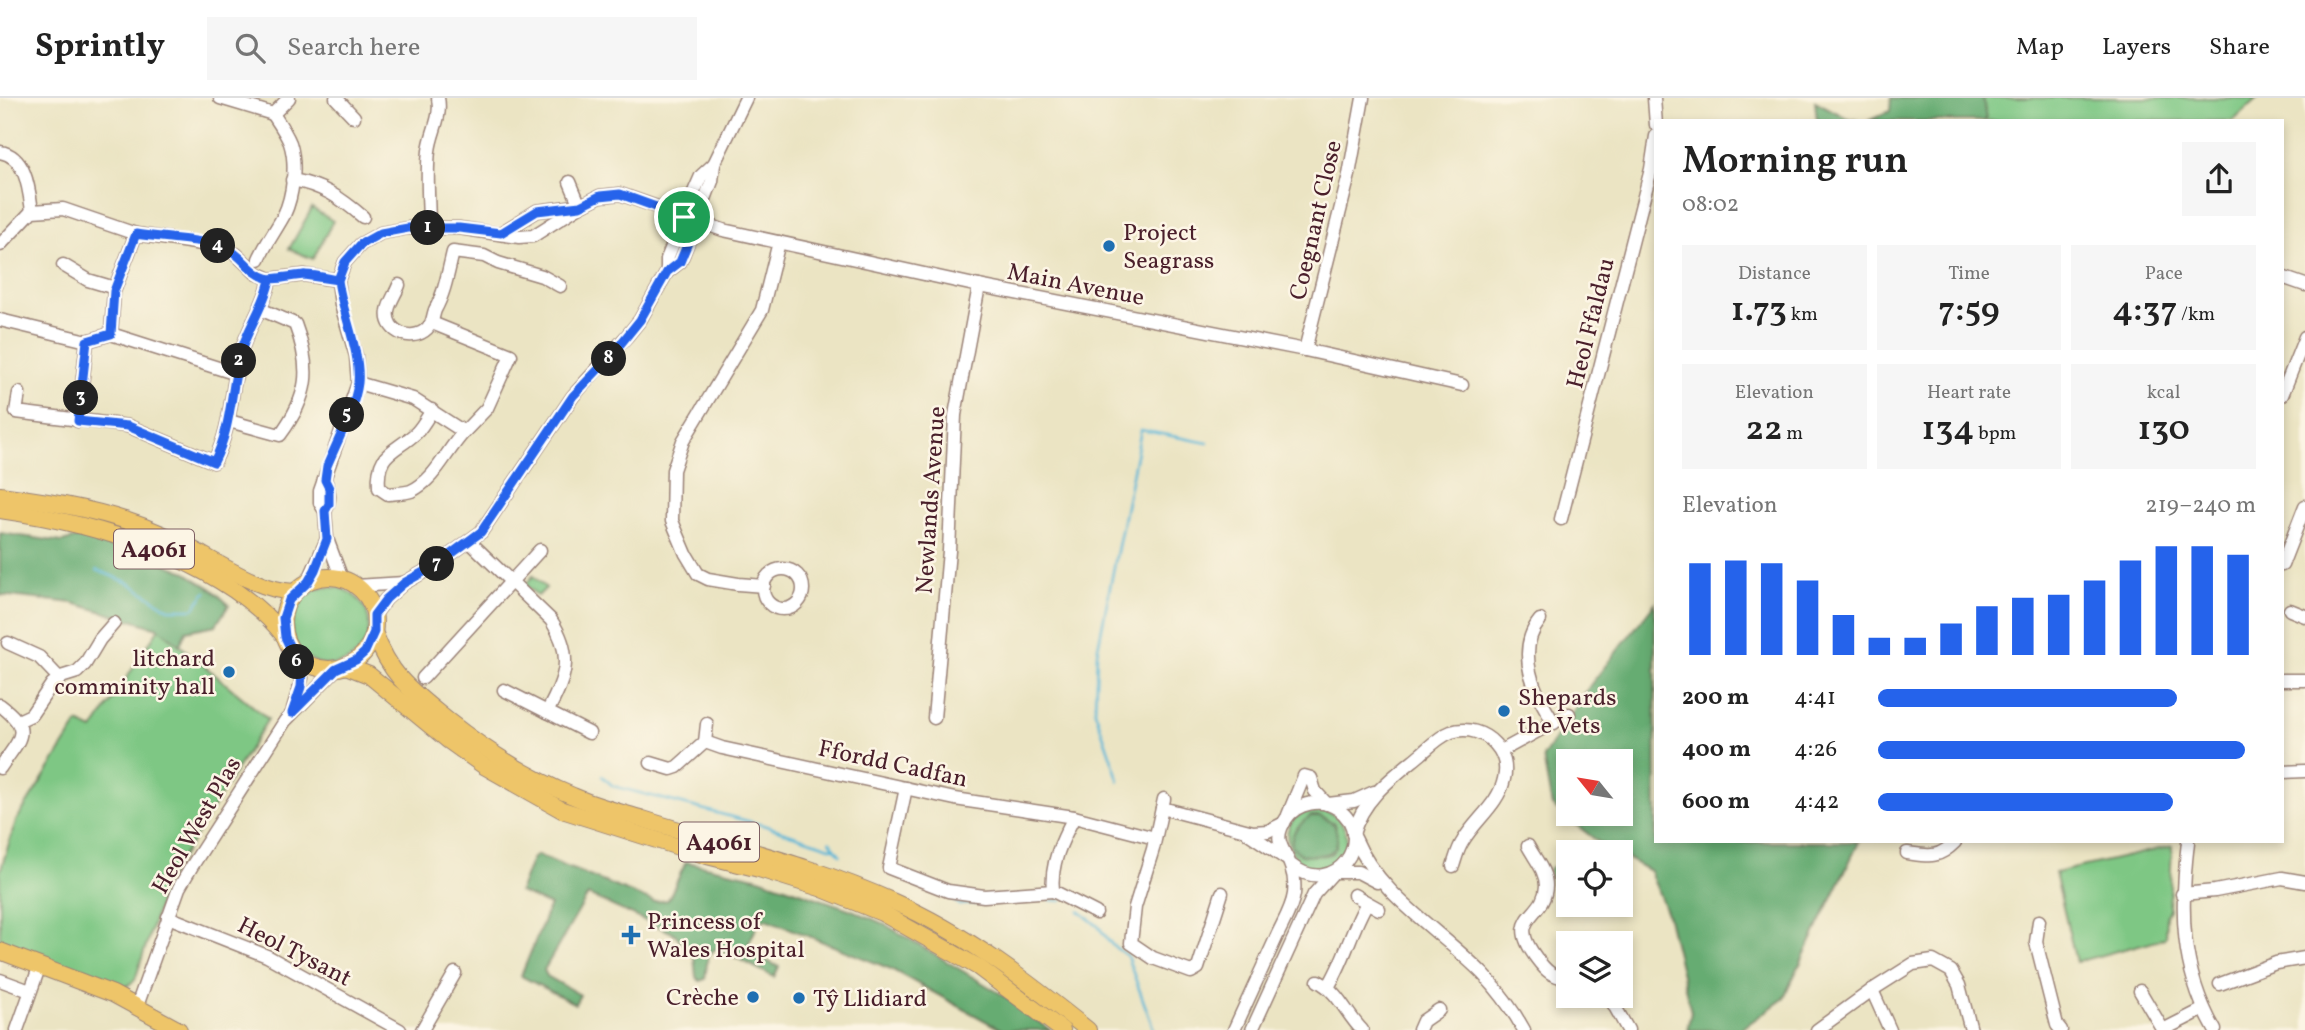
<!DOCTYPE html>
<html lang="en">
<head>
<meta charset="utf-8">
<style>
	body { margin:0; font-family:Vollkorn,serif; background:#f6f6f6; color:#222; height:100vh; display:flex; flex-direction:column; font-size:26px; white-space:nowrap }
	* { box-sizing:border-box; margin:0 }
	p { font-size:23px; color:#767676 }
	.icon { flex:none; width:38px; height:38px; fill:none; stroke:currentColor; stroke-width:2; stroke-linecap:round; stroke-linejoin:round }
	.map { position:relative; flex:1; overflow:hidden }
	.drawer { position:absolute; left:1654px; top:21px; width:630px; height:724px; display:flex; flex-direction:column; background:#fff; border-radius:0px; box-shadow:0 4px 10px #0003 }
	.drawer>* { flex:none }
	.needle { width:46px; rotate:300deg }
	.fabs { position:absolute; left:1556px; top:651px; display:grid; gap:14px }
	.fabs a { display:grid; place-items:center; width:77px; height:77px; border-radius:0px; background:#fff; box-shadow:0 4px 10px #0003; font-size:35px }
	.pin { position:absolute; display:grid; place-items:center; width:60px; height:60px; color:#fff; margin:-30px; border:4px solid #fff; border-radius:50%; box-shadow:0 2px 7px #0007 }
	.km { position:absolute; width:35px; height:35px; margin:-18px; border-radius:50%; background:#222; color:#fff; font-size:19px; line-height:35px; text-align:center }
	.round { display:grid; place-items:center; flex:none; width:74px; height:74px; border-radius:0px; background:#f6f6f6 }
	.headline { display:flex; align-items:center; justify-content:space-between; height:119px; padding:0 28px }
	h1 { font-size:38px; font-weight:600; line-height:52px }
	.figures { display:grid; grid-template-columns:repeat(3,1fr); gap:10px; height:119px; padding:7px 28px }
	.figures div { display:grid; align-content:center; border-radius:0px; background:#f6f6f6; text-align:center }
	.figures b { font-size:35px; font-weight:600 }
	.figures small { font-size:19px; font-weight:400 }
	.figures p { font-size:19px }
	.chart { height:196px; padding:14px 28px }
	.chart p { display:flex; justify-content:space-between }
	.chart svg { width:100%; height:126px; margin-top:7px; stroke:#2563eb; stroke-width:6 }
	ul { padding:0 28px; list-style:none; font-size:23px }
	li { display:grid; grid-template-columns:112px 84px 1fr; align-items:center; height:52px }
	li i { height:18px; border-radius:9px; background:#2563eb }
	header { display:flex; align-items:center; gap:42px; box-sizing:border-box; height:98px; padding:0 35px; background:#fff; border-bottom:2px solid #e0e0e0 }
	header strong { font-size:33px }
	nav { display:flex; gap:38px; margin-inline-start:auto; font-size:24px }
	.search { width:490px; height:63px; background:#f6f6f6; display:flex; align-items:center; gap:18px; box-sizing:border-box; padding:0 24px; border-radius:0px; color:#767676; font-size:26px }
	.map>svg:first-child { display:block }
</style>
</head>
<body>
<header>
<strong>Sprintly</strong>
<div class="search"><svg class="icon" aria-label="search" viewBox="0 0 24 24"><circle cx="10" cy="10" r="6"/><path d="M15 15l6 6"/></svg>Search here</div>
<nav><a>Map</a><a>Layers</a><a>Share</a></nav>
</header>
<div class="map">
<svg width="2305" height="932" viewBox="0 0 2305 932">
	<rect width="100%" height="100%" fill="#fcf5e5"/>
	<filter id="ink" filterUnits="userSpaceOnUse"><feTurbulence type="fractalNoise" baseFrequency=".0143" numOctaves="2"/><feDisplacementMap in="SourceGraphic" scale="14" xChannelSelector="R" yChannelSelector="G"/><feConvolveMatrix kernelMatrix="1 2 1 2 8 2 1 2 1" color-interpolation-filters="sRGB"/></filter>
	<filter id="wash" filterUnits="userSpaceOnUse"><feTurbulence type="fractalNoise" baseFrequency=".00686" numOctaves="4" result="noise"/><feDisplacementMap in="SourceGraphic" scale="28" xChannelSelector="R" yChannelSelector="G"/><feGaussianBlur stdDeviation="1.57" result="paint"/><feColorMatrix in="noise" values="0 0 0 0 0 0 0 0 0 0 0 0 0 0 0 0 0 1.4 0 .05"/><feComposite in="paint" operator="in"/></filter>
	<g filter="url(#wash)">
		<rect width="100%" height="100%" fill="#ebe4c3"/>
		<g fill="#7ec784" stroke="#647358" stroke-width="2" fill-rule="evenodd">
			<path d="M1983,0H2258L2233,23H1986Z"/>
			<path d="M312,110L333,123L313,161L289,151Z"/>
			<path d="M533,478L546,490L538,498L525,487Z"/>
			<circle cx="330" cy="528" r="39"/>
			<path d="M159,530L268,621L166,785L135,882L122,892L0,853V774L16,723L78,625L93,632Z"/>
			<path d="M1318,711C1341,714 1356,739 1340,759C1305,803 1254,717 1318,711ZM1311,718H1320L1334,726C1337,736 1340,755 1327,757C1323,758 1319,757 1315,757L1295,732Z"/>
			<path d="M2172,748L2169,811L2166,817L2165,840L2076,864L2055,775Z"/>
			<path d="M1568,760V785L1552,786L1549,771Z"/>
		</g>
		<g fill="#66ac72" stroke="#58664e" stroke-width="2" fill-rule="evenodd">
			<path d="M1891,0H1983L1986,23H1868L1890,13Z"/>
			<path d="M1815,3L1845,19L1859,23H1817Z"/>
			<path d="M0,435L62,444L80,439L146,458L183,473L212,491L229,507L216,527L186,533L180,547L158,530L73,505L0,497Z"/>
			<path d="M1655,505L1656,744H1859L1783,901L1740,932H1687L1691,914L1667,816L1650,773L1621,757L1620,754L1605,749L1552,708L1543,659L1591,586ZM1568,663H1620V716H1568Z"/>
			<path d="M1311,718H1320L1334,726C1340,743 1339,756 1319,757C1312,757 1308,759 1301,757L1292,748C1289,734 1301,725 1311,718Z"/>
			<path d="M537,757L654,804L668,802L686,764L756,779L852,812L884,826L1001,896L1050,932H1002L891,871L766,821L759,824L746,851L749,854L779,869L774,879L719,851H715L708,858L705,881L700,883L696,879L694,859L675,836L588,797L544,872L547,878L580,897L575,906L521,878L550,807L519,794L532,761Z"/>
		</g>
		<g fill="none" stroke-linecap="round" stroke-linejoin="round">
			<g stroke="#59b6d7" stroke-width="2.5">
				<path d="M97,472L129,485L169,511H193L206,494"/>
				<path d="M602,678L613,688L763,727L833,750"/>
				<path d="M1119,683L1095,613L1097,555L1141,332L1208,345"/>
				<path d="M830,743L840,757"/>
				<path d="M948,798L960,807L1001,803"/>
				<path d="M1051,802L1062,803"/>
				<path d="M1079,813L1098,828L1112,847L1127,858L1154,932"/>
			</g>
		</g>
	</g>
	<g filter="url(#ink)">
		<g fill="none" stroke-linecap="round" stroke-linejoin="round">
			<defs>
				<g id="minor">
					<path d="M220,0L273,16L289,0"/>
					<path d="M336,0L354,19"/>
					<path d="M1654,0L1656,27"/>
					<path d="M0,54C26,58 29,91 32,113"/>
					<path d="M292,82C322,87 341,100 363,119"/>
					<path d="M570,84L580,108"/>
					<path d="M429,130C429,105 426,78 429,53C431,34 442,20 438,0"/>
					<path d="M501,135L537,113L576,108"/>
					<path d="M0,147L32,113L63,111L136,136L221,149L236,156L256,175L270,181L304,177L338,182"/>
					<path d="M259,161C266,145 276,132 284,117C293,98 297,66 290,45C286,35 279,25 273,16"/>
					<path d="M63,167L88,182L115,190"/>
					<path d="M667,174V161L694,94L701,78L714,66"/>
					<path d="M2282,179L2305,187"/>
					<path d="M399,187C396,195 389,205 388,213C384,235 416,247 430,227C433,223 433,217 435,212C445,194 448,174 453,154L484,158L498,165L542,178L560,188"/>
					<path d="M0,222L87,243L78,323"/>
					<path d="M111,236L114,193L136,136"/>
					<path d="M87,243L111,236L237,276"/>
					<path d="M1305,252L1349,77L1363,0"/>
					<path d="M358,285L413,301L464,334L487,310L511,257L432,225"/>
					<path d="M19,295L16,314L128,328L214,364C232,328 230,295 240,257C247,230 265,208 270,181"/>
					<path d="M2282,297L2305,239"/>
					<path d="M432,312C427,320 422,329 416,335C394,355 376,354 379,390L388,396C395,395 405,395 411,393C436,381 446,353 464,334"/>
					<path d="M229,323L280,337C309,298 312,271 295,226L260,211"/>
					<path d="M325,382C330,393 331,403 325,413"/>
					<path d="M1561,421L1651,71L1656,38"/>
					<path d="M470,444L551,522C574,557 566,580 547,614"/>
					<path d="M2282,467L2305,408"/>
					<circle cx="783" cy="491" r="20"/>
					<path d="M342,481L327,441L325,413L320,405V393L358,285L356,258L341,207L338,182L345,164L361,146L381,135L408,130H459L519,139L533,138L580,108L600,98L620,96L723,132L979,188L1305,252L1462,287"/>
					<path d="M308,484L327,441"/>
					<path d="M356,488L404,485"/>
					<path d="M764,488L738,486L708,481L698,476L686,456L672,423L673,372L683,343L762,212L779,144"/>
					<path d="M2290,512L2305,518"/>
					<path d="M374,517L386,501L404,485L436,467L481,434L573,298L627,238L640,222L667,174L680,164L683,157L712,83L714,66L746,0"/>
					<path d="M1540,522C1514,554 1535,596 1554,625"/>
					<path d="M8,545L39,559L60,581"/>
					<path d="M423,580L540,452"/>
					<path d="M2282,582H2305"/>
					<path d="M504,592L589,635"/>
					<path d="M0,607C34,633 20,640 0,670"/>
					<path d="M293,611L302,580L294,556"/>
					<path d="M934,620L949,453L955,317L979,188"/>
					<path d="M18,623L31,617L52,586L61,579L77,574L85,566L100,541L114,525"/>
					<path d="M705,644L707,626"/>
					<path d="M1501,653L1569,616"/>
					<path d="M651,665L671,671L677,669L705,644L722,650L955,701L1074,719"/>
					<path d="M2282,674L2305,673"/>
					<path d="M906,690L889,770L948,793L984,798L1053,793"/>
					<path d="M1164,701L1153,751L1135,809L1131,845L1153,860L1191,874L1198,870L1222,795"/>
					<path d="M1328,706L1354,703L1374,694"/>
					<path d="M1162,710L1253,734L1268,733L1284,725"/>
					<path d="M1288,717L1304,678L1311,680L1315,693L1327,706"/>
					<path d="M1248,735L1285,760"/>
					<path d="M1353,736C1363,700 1393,679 1421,656C1430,648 1440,638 1451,634C1467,629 1484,634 1495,646C1504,656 1507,669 1504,681C1499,706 1475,722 1463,743C1458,750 1456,759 1453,768"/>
					<path d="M1355,740C1380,799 1439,831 1483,876C1499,893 1513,912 1524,932"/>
					<path d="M2188,744C2180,811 2180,871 2215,932"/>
					<path d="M1528,748C1535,761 1546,773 1546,788C1545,821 1504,817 1537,861C1546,873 1552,879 1568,880"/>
					<path d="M1907,755C1929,758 1938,761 1955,744"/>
					<path d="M1335,774H1358L1377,784"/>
					<path d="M2182,796L2215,793L2282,780L2305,784"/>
					<path d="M1354,797L1379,811"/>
					<path d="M1096,815L1053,793C1050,766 1062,742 1074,719L1155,740"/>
					<path d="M168,819L267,858L400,932"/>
					<path d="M2039,823L2036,844L2057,927L2061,932"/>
					<path d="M0,882L30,893"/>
					<path d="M1318,883C1339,894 1346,916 1362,932"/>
					<path d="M2220,886L2276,865L2305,860"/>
					<path d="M1328,889C1345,862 1351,832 1367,805"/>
					<path d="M1872,892L1890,932"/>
					<path d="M2140,893L2163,932"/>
					<path d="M1609,898L1628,932"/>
					<path d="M137,908L179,790L192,768L285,623L336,571"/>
					<path d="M17,932L40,867"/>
					<path d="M422,932L455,875"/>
					<path d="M1234,932C1248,901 1262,871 1276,840C1282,826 1292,811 1294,796C1295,787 1294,777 1291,769C1285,751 1271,743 1286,721C1297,704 1322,700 1338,711C1378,740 1335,802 1291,767"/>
					<path d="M1252,932L1314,796L1333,775"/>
					<path d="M1419,932L1423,923L1439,912"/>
					<path d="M1817,932L1872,892L1913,866L1933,863L1951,873L1959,887L1971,932"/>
					<path d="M2163,932L2204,911"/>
				</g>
				<g id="major">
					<path d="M0,397C55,404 112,414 162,436C203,453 252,493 295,494"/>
					<path d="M0,412C93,425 224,461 285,539"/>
					<circle cx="329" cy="525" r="46"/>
					<path d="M374,534C391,579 410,592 447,622C485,652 527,679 573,698C595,708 620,714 643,721C728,748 813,767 894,804C965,835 1028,884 1088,932"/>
					<path d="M346,568L369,577L449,643L484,668L562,712L707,758L759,771L820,790L882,815L978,869L1062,932"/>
					<path d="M0,853L113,896L179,932"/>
				</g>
			</defs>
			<use href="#minor" stroke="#9a8277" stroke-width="15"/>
			<use href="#major" stroke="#9a8277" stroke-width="18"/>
			<use href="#minor" stroke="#fff" stroke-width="12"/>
			<use href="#major" stroke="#eec569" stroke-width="16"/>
		</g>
	</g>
	<g fill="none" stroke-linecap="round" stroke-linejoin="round" filter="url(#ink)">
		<defs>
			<path id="route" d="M684,119L620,96L600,98L580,108L537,113L501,135L459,130H408L381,135L361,146L345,164L338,182L304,177L270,181C265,208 247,230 240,257C230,295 232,328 214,364L128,328L78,323L87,243L111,236L114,193L136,136C161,140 205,141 228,151C243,158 251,176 267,180C279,183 293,177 305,177C316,177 327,180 338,182C342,214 361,254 358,285C355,310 337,344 327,368L325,382L329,390V406L325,413L327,441L315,472L308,484L289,502L283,520L285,539L302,574L301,589L292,615L336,571L356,562L365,554L374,534V517L386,501L404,485L436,467L481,434L573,298L610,259L640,222L667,174L680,164L697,123L684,119"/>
		</defs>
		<use href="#route" stroke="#fff" stroke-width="14"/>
		<use href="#route" stroke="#2563eb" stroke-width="9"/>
	</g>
	<g fill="#1f6fb2" stroke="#fcf5e5" stroke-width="2.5">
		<circle cx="1109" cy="148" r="7"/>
		<circle cx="229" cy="574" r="7"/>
		<circle cx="1504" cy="613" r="7"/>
		<path d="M627.5 826.5h7v7h7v7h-7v7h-7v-7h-7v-7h7z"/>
		<circle cx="753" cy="899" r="7"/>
		<circle cx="799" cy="900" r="7"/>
	</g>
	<g text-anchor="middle" stroke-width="5" stroke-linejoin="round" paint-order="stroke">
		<g fill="#fcf5e5" stroke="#7f5f63" stroke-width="2">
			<rect x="114" y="431.5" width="80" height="39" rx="5"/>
			<rect x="679" y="724.5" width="80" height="39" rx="5"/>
		</g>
		<g font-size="23" font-weight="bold" fill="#4a1f2b">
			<text x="154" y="459">A4061</text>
			<text x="719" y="752">A4061</text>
		</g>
		<g font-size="24" fill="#4a1f2b" stroke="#fcf5e5">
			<text transform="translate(1315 122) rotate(-77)" y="8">Coegnant Close</text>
			<text transform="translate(1076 186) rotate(11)" y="8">Main Avenue</text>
			<text transform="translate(1590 225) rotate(-76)" y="8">Heol Ffaldau</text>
			<text transform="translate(930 402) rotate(-86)" y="8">Newlands Avenue</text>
			<text transform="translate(893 665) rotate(12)" y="8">Ffordd Cadfan</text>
			<text transform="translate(196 727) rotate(-60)" y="8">Heol West Plas</text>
			<text transform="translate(295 853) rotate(27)" y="8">Heol Tysant</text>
		</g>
		<g font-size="24" fill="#4a1f2b" stroke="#fcf5e5" text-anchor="start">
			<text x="1123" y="142">Project<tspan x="1123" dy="28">Seagrass</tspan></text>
			<text x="215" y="568" text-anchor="end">litchard<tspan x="215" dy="28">comminity hall</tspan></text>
			<text x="1518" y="607">Shepards<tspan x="1518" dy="28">the Vets</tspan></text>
			<text x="647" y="831">Princess of<tspan x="647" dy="28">Wales Hospital</tspan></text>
			<text x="739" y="907" text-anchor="end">Crèche</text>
			<text x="813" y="908">Tŷ Llidiard</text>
		</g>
	</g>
</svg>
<div class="fabs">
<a><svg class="needle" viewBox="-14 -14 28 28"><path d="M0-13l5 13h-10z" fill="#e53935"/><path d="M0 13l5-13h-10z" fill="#767676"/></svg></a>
<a><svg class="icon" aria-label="locate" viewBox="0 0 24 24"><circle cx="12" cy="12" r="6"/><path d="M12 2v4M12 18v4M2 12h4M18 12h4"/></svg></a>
<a><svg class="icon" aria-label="layers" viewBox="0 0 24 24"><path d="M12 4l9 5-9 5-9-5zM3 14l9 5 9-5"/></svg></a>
</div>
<div class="pin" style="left:684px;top:119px;background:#1e9e55"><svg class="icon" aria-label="arrive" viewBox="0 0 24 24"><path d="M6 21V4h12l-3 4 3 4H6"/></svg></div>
<b class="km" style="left:428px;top:130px">1</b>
<b class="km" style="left:239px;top:263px">2</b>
<b class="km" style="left:81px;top:300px">3</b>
<b class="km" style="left:218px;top:148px">4</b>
<b class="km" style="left:347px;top:317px">5</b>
<b class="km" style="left:297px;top:564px">6</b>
<b class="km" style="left:437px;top:466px">7</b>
<b class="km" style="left:609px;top:261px">8</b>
<section class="drawer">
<div class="headline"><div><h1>Morning run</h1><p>08:02</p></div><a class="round"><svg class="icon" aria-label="share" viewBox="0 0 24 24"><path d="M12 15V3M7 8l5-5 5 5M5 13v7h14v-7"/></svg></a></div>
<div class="figures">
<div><p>Distance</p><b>1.73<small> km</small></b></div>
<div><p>Time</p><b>7:59</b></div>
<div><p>Pace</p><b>4:37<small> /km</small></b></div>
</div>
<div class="figures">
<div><p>Elevation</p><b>22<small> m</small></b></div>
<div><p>Heart rate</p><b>134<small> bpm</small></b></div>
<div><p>kcal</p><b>130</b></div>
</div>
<div class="chart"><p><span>Elevation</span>219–240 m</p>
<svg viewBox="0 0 160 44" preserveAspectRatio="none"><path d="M5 44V12M15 44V11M25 44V12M35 44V18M45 44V30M55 44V38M65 44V38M75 44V33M85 44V27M95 44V24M105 44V23M115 44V18M125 44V11M135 44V6M145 44V6M155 44V9"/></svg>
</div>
<ul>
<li><b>200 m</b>4:41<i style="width:79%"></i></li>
<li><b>400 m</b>4:26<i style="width:97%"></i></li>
<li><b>600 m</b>4:42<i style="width:78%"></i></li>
</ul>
</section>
</div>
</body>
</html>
